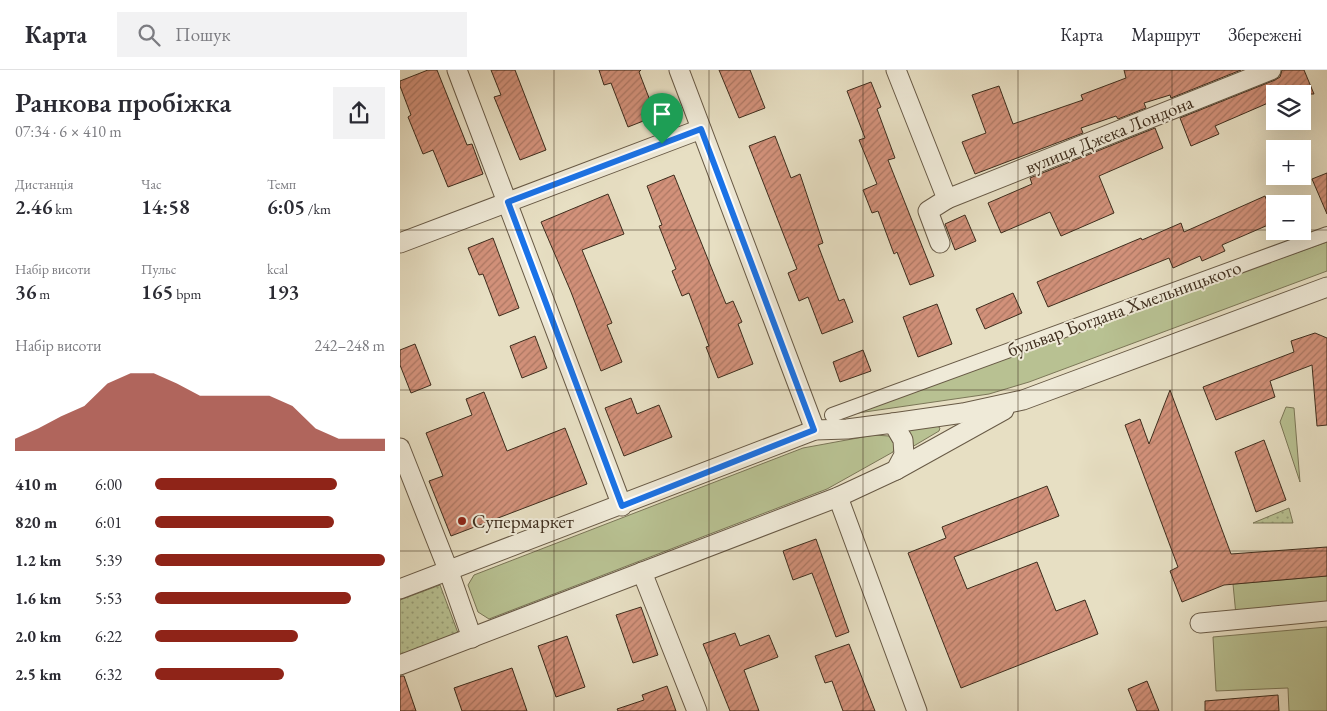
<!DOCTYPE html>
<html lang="uk">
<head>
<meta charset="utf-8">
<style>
	body { margin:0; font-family:"EB Garamond",serif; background:#f2f2f3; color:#2b2b33; height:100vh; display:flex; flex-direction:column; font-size:19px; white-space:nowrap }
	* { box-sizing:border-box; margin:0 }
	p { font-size:16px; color:#7c7c81 }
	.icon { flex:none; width:28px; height:28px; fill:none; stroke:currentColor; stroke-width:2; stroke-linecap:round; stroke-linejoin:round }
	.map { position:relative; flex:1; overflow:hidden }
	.panel { display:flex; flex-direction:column; background:#fff; width:400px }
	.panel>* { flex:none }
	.buttons { position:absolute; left:866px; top:15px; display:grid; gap:10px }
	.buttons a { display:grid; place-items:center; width:45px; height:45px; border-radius:0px; background:#fff; box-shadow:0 5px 20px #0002; font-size:25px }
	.pin { position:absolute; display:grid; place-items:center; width:42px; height:42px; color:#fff; margin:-51px -21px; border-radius:50% 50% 50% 0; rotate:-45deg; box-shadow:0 0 5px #0007 }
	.pin .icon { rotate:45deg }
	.round { display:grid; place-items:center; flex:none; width:52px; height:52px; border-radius:0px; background:#f2f2f3 }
	.overview { display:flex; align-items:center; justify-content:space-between; height:85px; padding:0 15px }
	h1 { font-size:28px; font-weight:600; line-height:38px }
	.metrics { display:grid; grid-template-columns:repeat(3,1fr); gap:8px; height:85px; padding:5px 15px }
	.metrics div { display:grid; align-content:center }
	.metrics b { font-size:21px; font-weight:600 }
	.metrics small { font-size:14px; font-weight:400 }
	.metrics p { font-size:14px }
	.chart { height:140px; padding:10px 15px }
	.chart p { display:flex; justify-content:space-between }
	.chart svg { width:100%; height:90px; margin-top:5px; fill:#8f2418; opacity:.7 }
	ul { padding:0 15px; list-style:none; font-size:16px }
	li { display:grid; grid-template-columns:80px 60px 1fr; align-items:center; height:38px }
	li i { height:12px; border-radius:6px; background:#8f2418 }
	header { display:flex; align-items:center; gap:30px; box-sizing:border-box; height:70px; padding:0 25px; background:#fff; border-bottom:1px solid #e1e1e2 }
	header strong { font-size:24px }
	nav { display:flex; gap:28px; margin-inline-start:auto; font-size:18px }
	.search { width:350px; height:45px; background:#f2f2f3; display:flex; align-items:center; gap:12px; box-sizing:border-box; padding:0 18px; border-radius:0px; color:#7c7c81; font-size:19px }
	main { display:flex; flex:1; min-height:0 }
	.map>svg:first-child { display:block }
</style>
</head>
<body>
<header>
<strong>Карта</strong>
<div class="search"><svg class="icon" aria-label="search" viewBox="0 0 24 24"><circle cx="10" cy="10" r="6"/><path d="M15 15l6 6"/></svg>Пошук</div>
<nav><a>Карта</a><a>Маршрут</a><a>Збережені</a></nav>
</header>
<main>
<section class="panel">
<div class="overview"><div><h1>Ранкова пробіжка</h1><p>07:34 · 6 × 410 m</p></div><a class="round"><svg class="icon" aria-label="share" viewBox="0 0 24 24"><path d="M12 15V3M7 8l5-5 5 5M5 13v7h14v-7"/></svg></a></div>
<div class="metrics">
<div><p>Дистанція</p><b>2.46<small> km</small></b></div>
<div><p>Час</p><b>14:58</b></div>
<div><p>Темп</p><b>6:05<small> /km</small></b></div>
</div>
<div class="metrics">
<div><p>Набір висоти</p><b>36<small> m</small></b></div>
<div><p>Пульс</p><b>165<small> bpm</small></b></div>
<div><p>kcal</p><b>193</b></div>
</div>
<div class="chart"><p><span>Набір висоти</span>242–248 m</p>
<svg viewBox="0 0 160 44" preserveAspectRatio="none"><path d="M0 44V38L10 33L20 27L30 22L40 11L50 6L60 6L70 11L80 17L90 17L100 17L110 17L120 22L130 33L140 38L150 38L160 38V44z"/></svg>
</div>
<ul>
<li><b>410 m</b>6:00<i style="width:79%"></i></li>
<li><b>820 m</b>6:01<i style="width:78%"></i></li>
<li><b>1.2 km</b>5:39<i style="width:100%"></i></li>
<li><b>1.6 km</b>5:53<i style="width:85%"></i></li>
<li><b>2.0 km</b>6:22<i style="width:62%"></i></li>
<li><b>2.5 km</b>6:32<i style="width:56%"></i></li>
</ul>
</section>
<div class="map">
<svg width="927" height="641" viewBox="0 0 927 641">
	<defs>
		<pattern id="park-dots" width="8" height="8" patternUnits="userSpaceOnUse" patternTransform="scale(1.25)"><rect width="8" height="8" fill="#b8c192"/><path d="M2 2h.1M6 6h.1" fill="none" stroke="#979d77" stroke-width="1.8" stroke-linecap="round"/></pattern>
		<pattern id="building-hatch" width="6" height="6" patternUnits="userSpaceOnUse" patternTransform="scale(1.25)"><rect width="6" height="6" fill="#d2917a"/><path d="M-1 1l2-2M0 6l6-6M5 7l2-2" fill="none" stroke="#ac7763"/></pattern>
	</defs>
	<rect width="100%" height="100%" fill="#e7dfc3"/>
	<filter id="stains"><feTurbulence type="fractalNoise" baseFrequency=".004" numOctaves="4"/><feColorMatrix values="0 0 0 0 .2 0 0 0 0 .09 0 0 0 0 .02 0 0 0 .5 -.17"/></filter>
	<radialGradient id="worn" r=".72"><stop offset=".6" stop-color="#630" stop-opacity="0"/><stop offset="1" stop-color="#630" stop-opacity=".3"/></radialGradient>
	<g fill="#b8c192" stroke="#7b7758">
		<path d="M927,172V201L629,312L589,324L437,346Z"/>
		<path d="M886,337L894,338L900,412L880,352Z"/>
		<path d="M536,355L540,358L539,361L512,377L511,366L508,360Z"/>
		<path d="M474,365L489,366L495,376L493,382L427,419L89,549L78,542L68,515L74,505L403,378Z"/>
		<path d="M927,506V536L836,545L833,514Z"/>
		<path d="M927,557V641H889L888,618L816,621L813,567Z"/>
	</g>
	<g fill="url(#park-dots)" stroke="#7b7758">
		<path d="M889,438L893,453H853Z"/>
		<path d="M40,515L58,563L0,585V530Z"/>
	</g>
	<g fill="url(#building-hatch)" stroke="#3e2d1d">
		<path d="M28,0H37L67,75L72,74L83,104L48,117L33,80L23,84L8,47L11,45L0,16V11Z"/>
		<path d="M91,0H115L146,80L120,90L94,27L101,25Z"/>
		<path d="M199,0H241L239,2L256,46L228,57L211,13L204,15Z"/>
		<path d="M319,0H350L365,38L339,48Z"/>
		<path d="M724,0H841L771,28L770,25L744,33L746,38L718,49L716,46L681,58L683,63L575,104L562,72L586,63L572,25L599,16L613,54L683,30L681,25L726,8Z"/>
		<path d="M882,0H904L914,24H875V30L815,56L819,64L791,76L780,48L875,10L880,7Z"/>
		<path d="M471,12L481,37L477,39L495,88L488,90L534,206L510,215L497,182L494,184L478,141L472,143L463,120L477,114L459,70L465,68L447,21Z"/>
		<path d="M755,58L763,78L699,106L714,143L661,166L650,142L601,163L588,133L632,114L630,108Z"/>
		<path d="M375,66L391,108L400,104L423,173L418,175L439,231L444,229L453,252L422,264L408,227L399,231L388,203L397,199L349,76Z"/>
		<path d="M927,103V144L912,109Z"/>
		<path d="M274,105L326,234L333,231L342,252L338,254L353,294L318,308L306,277L309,276L289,223L282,226L272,201L276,199L259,156L262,155L247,116Z"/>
		<path d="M208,124L224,164L182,180L212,253L207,255L222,292L201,301L171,222L141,152Z"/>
		<path d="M865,126L875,152L822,175L825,181L802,191L800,186L773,198L769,188L648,237L637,212L741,168L742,170L781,153L784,162Z"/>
		<path d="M565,145L576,171L555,180L545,154Z"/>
		<path d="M93,168L119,238L99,246L83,204L79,205L68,178Z"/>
		<path d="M613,223L622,243L585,259L576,239Z"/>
		<path d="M537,234L552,274L518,287L503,247Z"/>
		<path d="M915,263L927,268V355L917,356L912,295L870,311L875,327L816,350L803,317L894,282L891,271Z"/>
		<path d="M135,266L147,298L122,308L110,276Z"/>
		<path d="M15,274L31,315L11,323L0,295V280Z"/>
		<path d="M463,280L471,301L440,312L433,292Z"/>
		<path d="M770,320L831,484L927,477V506L824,515L782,532L770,501L778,497L725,355L740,349L749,374Z"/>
		<path d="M84,322L107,381L165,358L187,414L51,466L29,411L43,406L26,363L72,345L66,329Z"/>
		<path d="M231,328L237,344L259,335L272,367L224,386L205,338Z"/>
		<path d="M864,370L886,430L856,442L835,382Z"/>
		<path d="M647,416L659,446L554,487L567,519L637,492L656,541L685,530L698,564L561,618L508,483L546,468L542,457Z"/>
		<path d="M416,469L449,562L436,567L412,503L393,510L383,481Z"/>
		<path d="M241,537L258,585L233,593L216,545Z"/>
		<path d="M335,563L340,576L369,565L378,587L344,600L359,641H330L303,574Z"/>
		<path d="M167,566L185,617L156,627L138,576Z"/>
		<path d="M449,574L464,613L475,641H443L432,611L425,613L415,586Z"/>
		<path d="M112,598L127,641H62L54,618Z"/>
		<path d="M0,606H4L16,641H0Z"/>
		<path d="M747,611L759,641H737L728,619Z"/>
		<path d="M267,616L276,641H218L217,639L244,630L242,625Z"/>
		<path d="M878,625L879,641H805V631Z"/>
	</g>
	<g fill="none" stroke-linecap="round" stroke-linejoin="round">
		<defs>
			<path id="pedestrian" d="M432,345L927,164"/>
			<g id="minor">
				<path d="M57,0L222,436"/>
				<path d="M279,0L415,360"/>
				<path d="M496,0L547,129L528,141L540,173"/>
				<path d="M547,129L871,0"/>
				<path d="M0,173L301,59"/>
				<path d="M493,353L563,343L623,330L927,217"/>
				<path d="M0,378L49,502L72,568"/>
				<path d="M496,400L604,340"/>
				<path d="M438,427L517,641"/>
				<path d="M242,502L297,641"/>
				<path d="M0,519L415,360L447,359L493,353L503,370L504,385L496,400L438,427L0,595"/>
				<path d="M800,553L927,541"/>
			</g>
		</defs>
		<use href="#pedestrian" stroke="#685a46" stroke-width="16"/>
		<use href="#minor" stroke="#685a46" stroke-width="21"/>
		<use href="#pedestrian" stroke="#efead8" stroke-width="14"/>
		<use href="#minor" stroke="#efead8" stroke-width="19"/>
	</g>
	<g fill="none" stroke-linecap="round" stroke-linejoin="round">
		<defs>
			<path id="route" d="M301,59L414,360L222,436L108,132Z"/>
		</defs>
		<use href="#route" stroke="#fff" stroke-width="10"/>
		<use href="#route" stroke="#1a73e8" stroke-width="6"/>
	</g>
	<path fill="none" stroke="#3e2d1d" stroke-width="1" stroke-opacity="0.55" d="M154,0V641M309,0V641M463,0V641M618,0V641M772,0V641M0,160H875M902,160H927M0,320H927M0,481H927"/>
	<circle fill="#8f2418" stroke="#efead8" stroke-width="2" cx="62" cy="451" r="5"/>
	<g text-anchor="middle" stroke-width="4" stroke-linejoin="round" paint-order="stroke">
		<g font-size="19" fill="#3e2d1d" stroke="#efead8">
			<text transform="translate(709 64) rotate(-22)" y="7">вулиця Джека Лондона</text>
			<text transform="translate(724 238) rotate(-20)" y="7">бульвар Богдана Хмельницького</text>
		</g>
		<g font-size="19" fill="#3e2d1d" stroke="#efead8" text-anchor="start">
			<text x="72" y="458">Супермаркет</text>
		</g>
	</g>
	<rect width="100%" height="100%" filter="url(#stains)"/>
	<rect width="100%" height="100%" fill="url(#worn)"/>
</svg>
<div class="buttons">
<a><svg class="icon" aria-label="layers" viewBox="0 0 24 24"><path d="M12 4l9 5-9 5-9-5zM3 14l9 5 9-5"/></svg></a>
<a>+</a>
<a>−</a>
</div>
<div class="pin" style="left:262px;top:74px;background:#1e9e55"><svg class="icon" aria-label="arrive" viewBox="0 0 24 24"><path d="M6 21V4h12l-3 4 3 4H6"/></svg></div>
</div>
</main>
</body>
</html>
